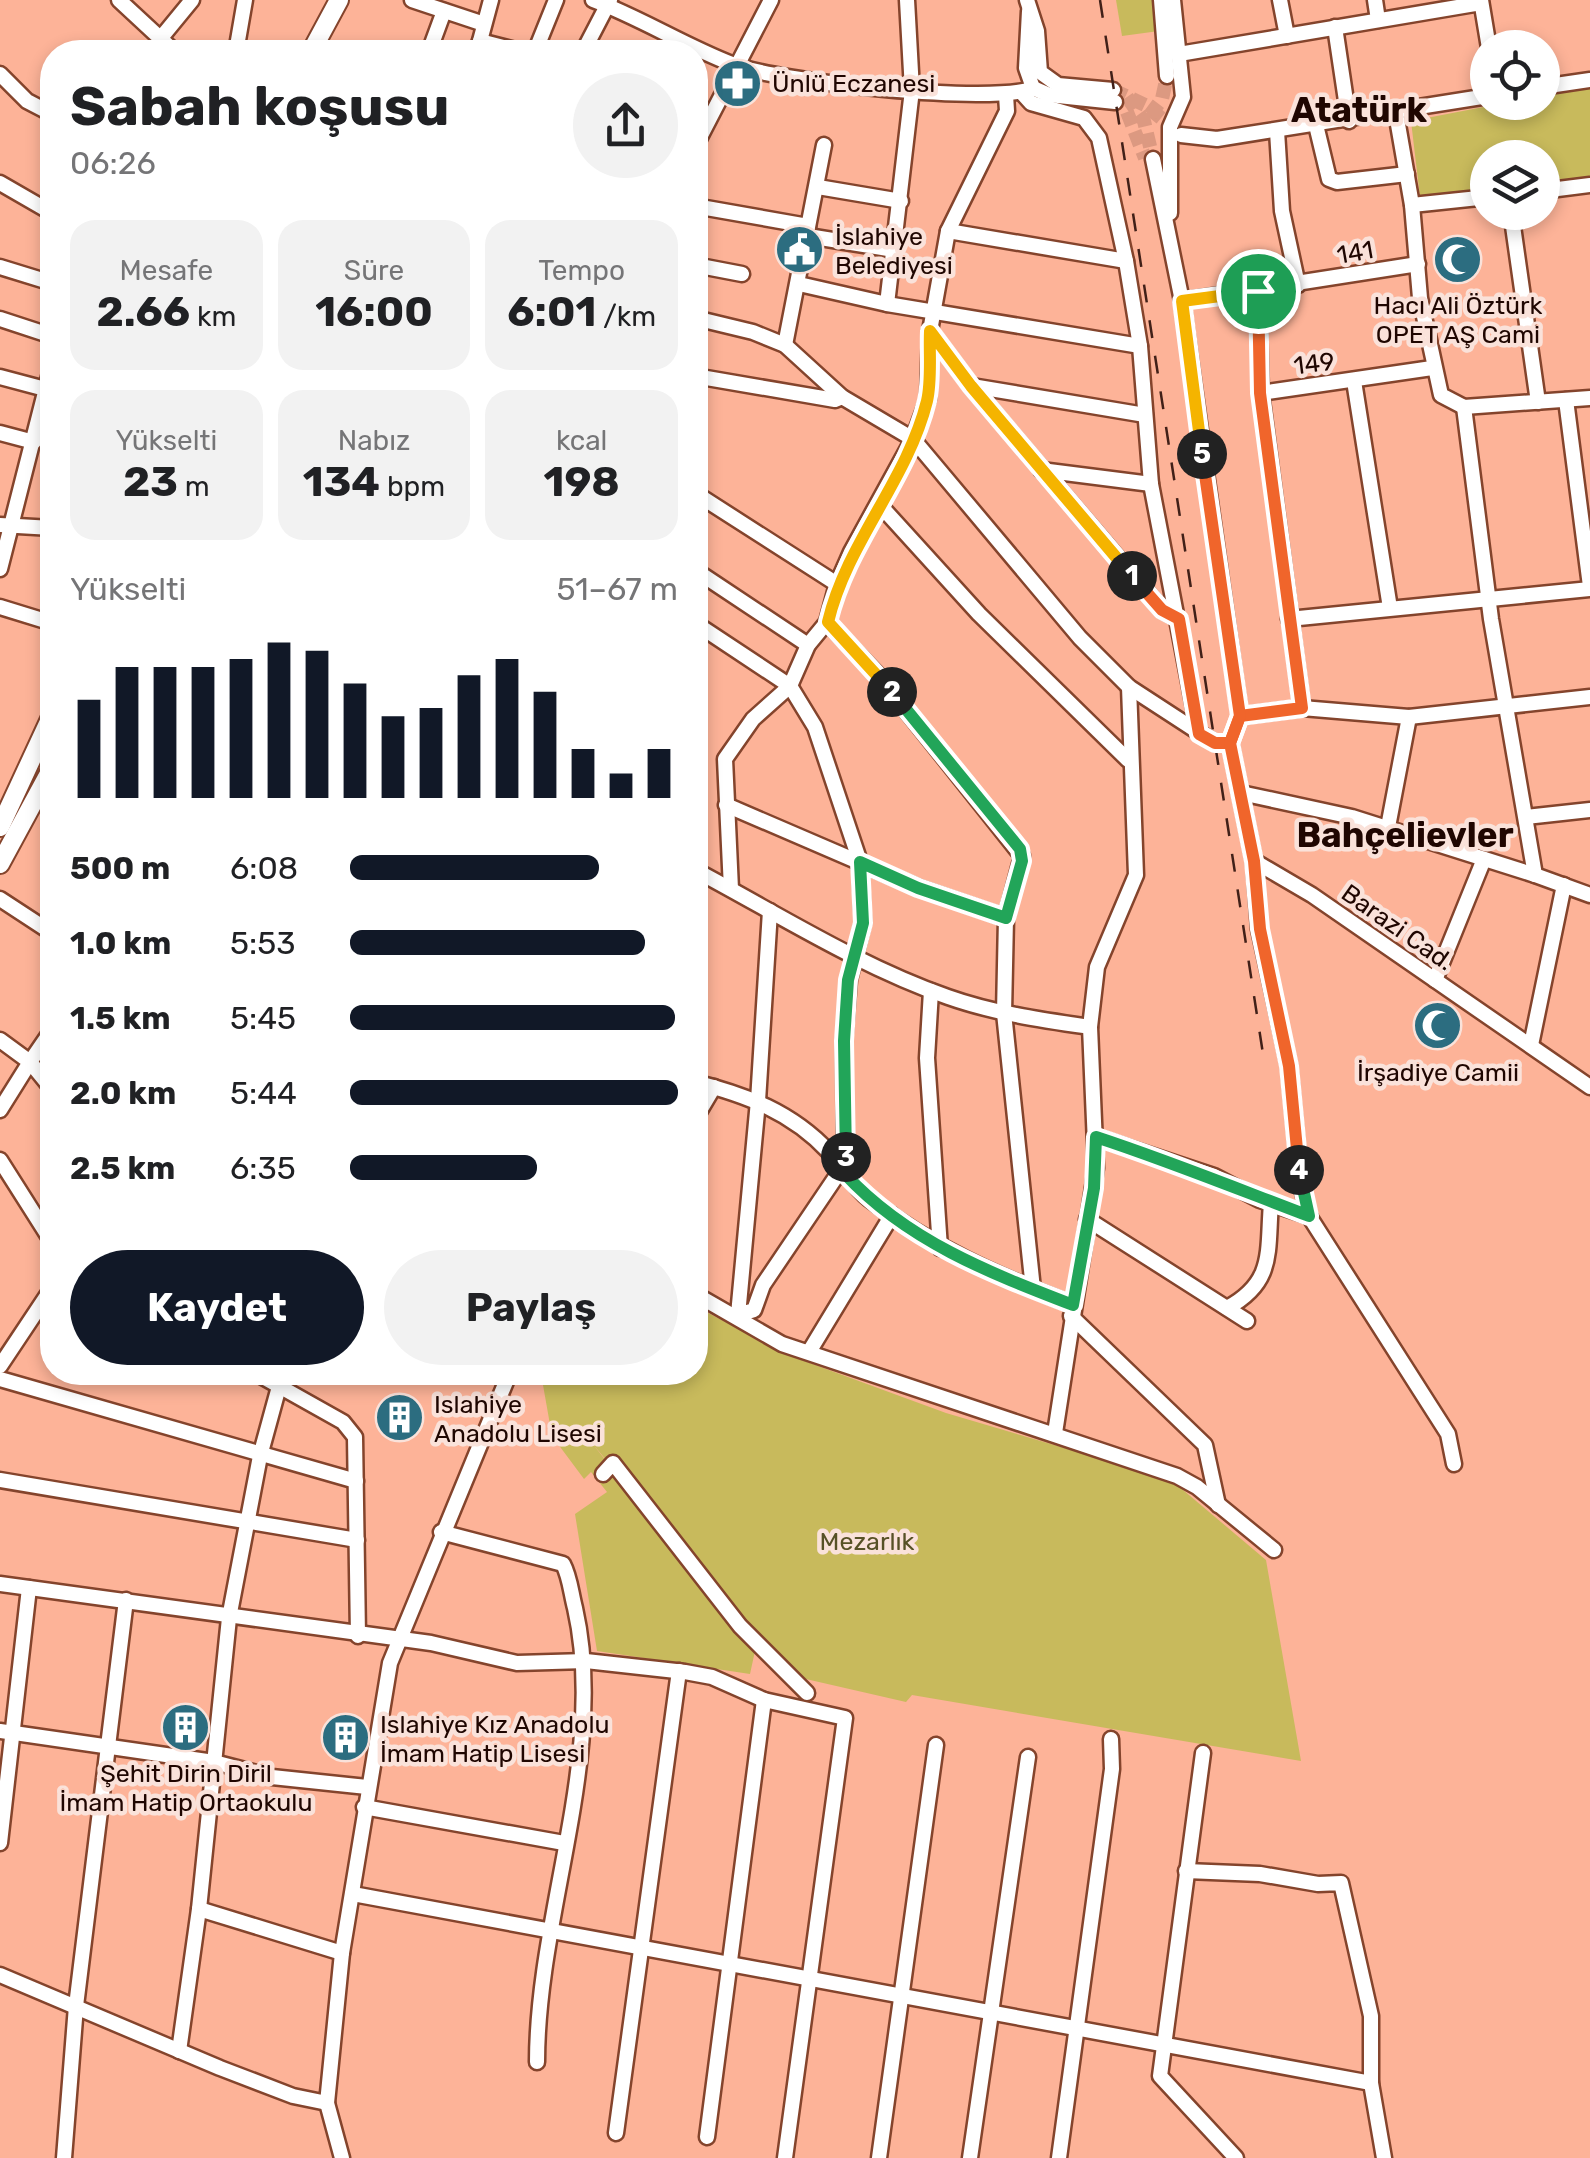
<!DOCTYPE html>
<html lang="tr">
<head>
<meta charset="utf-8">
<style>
	body { margin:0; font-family:Rubik,sans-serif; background:#f2f2f2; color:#202124; height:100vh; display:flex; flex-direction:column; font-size:38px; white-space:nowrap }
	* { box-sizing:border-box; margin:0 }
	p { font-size:32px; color:#757577 }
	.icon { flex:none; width:55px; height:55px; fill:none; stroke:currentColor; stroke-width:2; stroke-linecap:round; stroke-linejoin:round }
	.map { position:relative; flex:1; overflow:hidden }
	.details { position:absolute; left:40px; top:40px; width:668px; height:1345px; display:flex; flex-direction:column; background:#fff; border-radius:40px; box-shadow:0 5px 15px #0003 }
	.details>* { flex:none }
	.fabs { position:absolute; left:1470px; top:30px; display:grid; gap:20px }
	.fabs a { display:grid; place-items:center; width:90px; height:90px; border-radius:50%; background:#fff; box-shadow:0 5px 15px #0003; font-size:50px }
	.pin { position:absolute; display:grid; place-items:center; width:85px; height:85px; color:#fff; margin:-42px; border:5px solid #fff; border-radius:50%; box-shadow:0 2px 10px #0007 }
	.km { position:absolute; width:50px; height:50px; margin:-25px; border-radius:50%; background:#222; color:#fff; font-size:28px; line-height:50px; text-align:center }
	.round { display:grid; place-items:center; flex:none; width:105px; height:105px; border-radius:52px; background:#f2f2f2 }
	.overview { display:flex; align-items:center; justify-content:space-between; height:170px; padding:0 30px }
	h1 { font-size:55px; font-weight:700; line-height:75px }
	.stats { display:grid; grid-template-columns:repeat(3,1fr); gap:15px; height:170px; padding:10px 30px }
	.stats div { display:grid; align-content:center; border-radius:25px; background:#f2f2f2; text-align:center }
	.stats b { font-size:42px; font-weight:700 }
	.stats small { font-size:28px; font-weight:400 }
	.stats p { font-size:28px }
	.chart { height:280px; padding:20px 30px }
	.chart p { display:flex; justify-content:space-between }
	.chart svg { width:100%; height:180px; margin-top:10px; stroke:#111827; stroke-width:6 }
	.button { display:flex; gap:20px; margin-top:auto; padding:20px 30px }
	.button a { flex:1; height:115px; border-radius:60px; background:#111827; color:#fff; font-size:40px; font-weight:700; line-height:115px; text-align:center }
	.button a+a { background:#f2f2f2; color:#202124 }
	ul { padding:0 30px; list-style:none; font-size:32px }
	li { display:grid; grid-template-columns:160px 120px 1fr; align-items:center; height:75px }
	li i { height:25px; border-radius:12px; background:#111827 }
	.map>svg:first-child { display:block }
</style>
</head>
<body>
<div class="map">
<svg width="1590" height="2158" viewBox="0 0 1590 2158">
	<rect width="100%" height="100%" fill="#fdb398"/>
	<g fill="#c8ba5c">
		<path d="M1116,0H1154L1159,31L1122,36Z"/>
		<path d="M1590,88V180L1543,185L1542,158H1488L1487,192L1420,197L1411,121L1504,103L1542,102L1543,96Z"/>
		<path d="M695,1306L788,1355L946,1413L1170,1479L1266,1560L1301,1761L912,1695L906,1702L784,1674L592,1443L755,1651L750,1674L597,1651L575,1514L607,1492L591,1472L584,1479L552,1436L543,1385L532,1373L695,1372Z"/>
	</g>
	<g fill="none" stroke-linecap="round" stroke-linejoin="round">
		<g stroke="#dc9981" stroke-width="14" stroke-dasharray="14 7" stroke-linecap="butt">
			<path d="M1113,90L1145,105L1177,131"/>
			<path d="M1127,97L1144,121L1153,159"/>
			<path d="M1127,112L1145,158"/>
			<path d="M1150,115L1162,99L1167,76"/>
		</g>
		<defs>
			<g id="minor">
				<path d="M119,0L175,52"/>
				<path d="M412,0L484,24"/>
				<path d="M593,0C641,18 685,46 732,64C775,82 995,105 1034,88"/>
				<path d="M1027,0L1037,31L1040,72L1058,85L1113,90"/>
				<path d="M1161,0L1167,76"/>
				<path d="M1280,0L1287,36"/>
				<path d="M1375,0L1378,20"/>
				<path d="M1481,0L1489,48"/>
				<path d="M1029,11L1026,68L1033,88L1049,95L1115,102"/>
				<path d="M1335,27L1349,121"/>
				<path d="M160,39L192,0"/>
				<path d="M480,41L523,52"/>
				<path d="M236,52L245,0"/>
				<path d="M429,52L444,11"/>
				<path d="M477,52L491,0"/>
				<path d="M535,52L556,0"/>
				<path d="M583,52L610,0"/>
				<path d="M1179,54L1481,3"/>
				<path d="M0,74L27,101L52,114"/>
				<path d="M1542,87L1590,80"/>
				<path d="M1022,93L1031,103L1084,118L1099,138L1126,261L1140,346L1151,484L1199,734"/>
				<path d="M1396,113L1412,205L1420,298L1441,395L1464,407L1590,398"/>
				<path d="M1316,125L1329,179L1337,182L1407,174"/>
				<path d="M1277,131L1282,211L1298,285"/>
				<path d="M1181,135L1217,139L1488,96"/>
				<path d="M695,147L771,0"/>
				<path d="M1153,159L1182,301L1240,716L1230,743L1254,861L1312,895L1590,1087"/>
				<path d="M0,183L52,213"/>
				<path d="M818,187L901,201"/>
				<path d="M1542,191L1590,185"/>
				<path d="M1412,205L1488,197"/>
				<path d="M695,206L808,226"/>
				<path d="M1511,212L1538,402"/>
				<path d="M1170,213V127L1183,97L1173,0"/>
				<path d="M948,231L1126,261"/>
				<path d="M808,236L894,250"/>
				<path d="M695,265L742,274"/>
				<path d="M0,267L52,283"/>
				<path d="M799,284L887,304L1140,346"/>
				<path d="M1258,291L1261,393L1302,708"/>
				<path d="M1182,301L1418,264"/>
				<path d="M887,304L912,90L907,0"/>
				<path d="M695,318L753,332L785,345L842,397L913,439L1080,638L1129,687L1215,743H1230"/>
				<path d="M0,319L52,336"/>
				<path d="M930,331L971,386L1162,610L1179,619"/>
				<path d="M785,345L824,145"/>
				<path d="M695,376L835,400L842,397"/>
				<path d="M0,377L49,390"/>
				<path d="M1354,381L1390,608"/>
				<path d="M972,386L1145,415"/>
				<path d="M1261,393L1432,368"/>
				<path d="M1566,400L1590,586"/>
				<path d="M1464,407L1491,619L1535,875L1590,895"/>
				<path d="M0,433L34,442"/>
				<path d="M1041,470L1151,484"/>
				<path d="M695,493L837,584"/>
				<path d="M879,504L979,614L1128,760"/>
				<path d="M0,525L52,528"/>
				<path d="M0,569L52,365"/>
				<path d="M695,570L808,645"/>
				<path d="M0,607L52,623"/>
				<path d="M1289,619L1590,589"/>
				<path d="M827,622L879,676L1022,856L1006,918L1004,1013L1033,1289"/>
				<path d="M695,623L790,686L815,727L860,862L863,923L849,980L844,1041L845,1175"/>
				<path d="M1240,716L1302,708L1409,717L1590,697"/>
				<path d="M1241,793L1352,817L1535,875"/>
				<path d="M726,805L919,888L1006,918"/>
				<path d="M1526,817L1590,810"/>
				<path d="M1388,827L1409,717"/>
				<path d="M1254,861L1259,929L1289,1066L1300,1180L1309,1216"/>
				<path d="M695,870C778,914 859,966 948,997C993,1013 1042,1020 1090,1027"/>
				<path d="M731,889L725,759L753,719L790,686L808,645L827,622L837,584L851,552L913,439L928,399L930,331L948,231L1007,111L1006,95"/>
				<path d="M0,899L52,933"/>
				<path d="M770,911L758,1101L738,1315L754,1310L763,1285L842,1168"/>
				<path d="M1435,980L1484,859"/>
				<path d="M931,991L927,1058L940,1248"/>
				<path d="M52,1030L30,1062L52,1089"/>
				<path d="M0,1040L30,1062L0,1110"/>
				<path d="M1531,1045L1564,885"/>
				<path d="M695,1082C746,1095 792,1112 829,1152C844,1167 852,1186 869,1199C933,1248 998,1276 1073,1305"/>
				<path d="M695,1119L714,1087"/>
				<path d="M1096,1137L1214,1176L1260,1200L1309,1216L1448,1434L1454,1464"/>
				<path d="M0,1160L52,1242"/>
				<path d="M1087,1219L1247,1321"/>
				<path d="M695,1294L782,1344L1177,1476L1197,1487L1274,1550"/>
				<path d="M1227,1308C1275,1282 1267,1252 1271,1203"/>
				<path d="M1071,1316L1205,1445L1218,1505"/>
				<path d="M809,1352L892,1215"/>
				<path d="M0,1366L52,1288"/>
				<path d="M254,1372L343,1422L355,1437L358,1636"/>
				<path d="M0,1379L356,1481"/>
				<path d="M1055,1433L1096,1168L1090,1027L1097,967L1136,875L1129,687"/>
				<path d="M603,1474L613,1463L740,1626L807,1693"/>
				<path d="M0,1480L357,1540"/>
				<path d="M441,1532L563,1564C570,1577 571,1593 575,1608C608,1754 537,1913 537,2062"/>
				<path d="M0,1584L431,1643L517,1663L586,1661L685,1672L712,1677L764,1700L845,1718L785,2158"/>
				<path d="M0,1731L214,1762L272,1777L367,1787"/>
				<path d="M1203,1753L1160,2076L1236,2158"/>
				<path d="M364,1807L564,1843"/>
				<path d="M0,1843L29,1588"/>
				<path d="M1186,1871L1260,1874L1318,1884L1341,1883L1371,2016V2083L1384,2158"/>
				<path d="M353,1894L1371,2083"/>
				<path d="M199,1909L342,1953"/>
				<path d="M0,1975L220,2068L293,2096L327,2103L342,1953L390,1663L510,1372"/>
				<path d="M179,2051L199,1909L229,1618L260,1456L283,1372"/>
				<path d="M327,2103L342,2158"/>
				<path d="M616,2133L679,1671"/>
				<path d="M707,2137L764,1700"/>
				<path d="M64,2158L76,2006L126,1600"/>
				<path d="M879,2158L936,1745"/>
				<path d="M970,2158L1028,1757"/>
				<path d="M1059,2158L1112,1769L1111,1739"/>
			</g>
			<g id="major">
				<path d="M311,52L339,0"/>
				<path d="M0,827L52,715"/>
				<path d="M0,864L52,768"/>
			</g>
		</defs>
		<use href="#minor" stroke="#84442c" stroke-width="19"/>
		<use href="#major" stroke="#84442c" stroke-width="22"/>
		<use href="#minor" stroke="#fff" stroke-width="14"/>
		<use href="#major" stroke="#fff" stroke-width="18"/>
		<path stroke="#412018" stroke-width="2.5" stroke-dasharray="18 18" stroke-linecap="butt" d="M1100,0L1263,1054"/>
	</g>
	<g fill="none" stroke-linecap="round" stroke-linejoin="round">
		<defs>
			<path id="split-1" d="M1132,576L1162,610L1179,619L1199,734L1215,743H1230L1240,716L1302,708L1260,393L1258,291"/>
			<path id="split-2" d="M892,692L828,622C847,542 907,481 927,401C932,380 929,353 930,331L971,386L1132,576"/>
			<path id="split-3" d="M846,1157L844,1041L848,980L863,923L860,862L918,888L1006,918L1022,861L1020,849L892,692"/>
			<path id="split-4" d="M846,1157L845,1174C907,1241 990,1273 1073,1305L1094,1188L1096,1137C1169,1161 1238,1189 1309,1216L1299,1170"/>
			<path id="split-5" d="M1202,454L1240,716L1230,743L1254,861L1260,929L1289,1066L1299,1170"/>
			<path id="split-6" d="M1202,454L1182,301L1258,291"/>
		</defs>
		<use href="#split-1" stroke="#fff" stroke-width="20"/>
		<use href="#split-2" stroke="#fff" stroke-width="20"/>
		<use href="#split-3" stroke="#fff" stroke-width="20"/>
		<use href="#split-4" stroke="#fff" stroke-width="20"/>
		<use href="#split-5" stroke="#fff" stroke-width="20"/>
		<use href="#split-6" stroke="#fff" stroke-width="20"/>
		<use href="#split-1" stroke="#f0652b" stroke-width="12"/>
		<use href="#split-2" stroke="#f5b400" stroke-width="12"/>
		<use href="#split-3" stroke="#22a559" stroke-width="12"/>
		<use href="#split-4" stroke="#22a559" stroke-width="12"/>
		<use href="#split-5" stroke="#f0652b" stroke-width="12"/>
		<use href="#split-6" stroke="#f5b400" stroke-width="12"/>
	</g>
	<defs>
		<symbol id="pharmacy-disc" viewBox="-11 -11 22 22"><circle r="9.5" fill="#2c6d80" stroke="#fae2da"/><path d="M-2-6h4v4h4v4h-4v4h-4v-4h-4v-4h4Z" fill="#fff"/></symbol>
		<symbol id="civic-disc" viewBox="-11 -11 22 22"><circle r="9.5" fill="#2c6d80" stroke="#fae2da"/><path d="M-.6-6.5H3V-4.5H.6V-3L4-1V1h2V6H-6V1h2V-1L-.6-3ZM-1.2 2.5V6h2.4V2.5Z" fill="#fff"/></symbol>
		<symbol id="mosque-disc" viewBox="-11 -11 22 22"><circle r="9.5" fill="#2c6d80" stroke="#fae2da"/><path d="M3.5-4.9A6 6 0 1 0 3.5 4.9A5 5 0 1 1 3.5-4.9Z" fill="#fff"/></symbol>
		<symbol id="building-disc" viewBox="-11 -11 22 22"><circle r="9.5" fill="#2c6d80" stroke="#fae2da"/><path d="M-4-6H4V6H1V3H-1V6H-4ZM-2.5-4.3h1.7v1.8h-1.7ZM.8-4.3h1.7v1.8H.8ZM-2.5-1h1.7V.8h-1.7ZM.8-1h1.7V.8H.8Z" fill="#fff"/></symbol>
	</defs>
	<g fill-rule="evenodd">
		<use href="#pharmacy-disc" x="710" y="56" width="55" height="55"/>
		<use href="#civic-disc" x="772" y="222" width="55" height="55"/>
		<use href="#mosque-disc" x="1430" y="232" width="55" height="55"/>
		<use href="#mosque-disc" x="1410" y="998" width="55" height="55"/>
		<use href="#building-disc" x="372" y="1390" width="55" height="55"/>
		<use href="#building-disc" x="158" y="1700" width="55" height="55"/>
		<use href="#building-disc" x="318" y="1710" width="55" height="55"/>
	</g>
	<g text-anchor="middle" stroke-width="9" stroke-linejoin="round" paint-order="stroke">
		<g font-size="25" fill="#1f0601" stroke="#fae2da" text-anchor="start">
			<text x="772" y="92">Ünlü Eczanesi</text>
			<text x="835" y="245">İslahiye<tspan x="835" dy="29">Belediyesi</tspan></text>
			<text x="1458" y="314" text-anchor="middle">Hacı Ali Öztürk<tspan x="1458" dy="29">OPET AŞ Cami</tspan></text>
			<text x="1438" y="1081" text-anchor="middle">İrşadiye Camii</text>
			<text x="434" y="1413">Islahiye<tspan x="434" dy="29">Anadolu Lisesi</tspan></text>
			<text x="380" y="1733">Islahiye Kız Anadolu<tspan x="380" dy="29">İmam Hatip Lisesi</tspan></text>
			<text x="186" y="1782" text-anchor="middle">Şehit Dirin Diril<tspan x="186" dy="29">İmam Hatip Ortaokulu</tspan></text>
		</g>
		<g font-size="25" fill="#1f0601" stroke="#fae2da">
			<text transform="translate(1355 252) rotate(-10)" y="9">141</text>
			<text transform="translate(1314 363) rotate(-7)" y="9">149</text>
			<text transform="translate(1398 927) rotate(35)" y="9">Barazi Cad.</text>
		</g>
		<g font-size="25" fill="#575126" stroke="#fae2da">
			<text x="867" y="1550">Mezarlık</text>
		</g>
		<g font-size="35" font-weight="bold" fill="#1f0601" stroke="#fae2da">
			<text x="1359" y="122">Atatürk</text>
			<text x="1405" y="847">Bahçelievler</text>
		</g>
	</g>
</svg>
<div class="fabs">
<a><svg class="icon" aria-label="locate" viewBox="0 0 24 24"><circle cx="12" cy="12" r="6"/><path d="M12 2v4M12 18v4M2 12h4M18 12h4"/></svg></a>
<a><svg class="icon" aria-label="layers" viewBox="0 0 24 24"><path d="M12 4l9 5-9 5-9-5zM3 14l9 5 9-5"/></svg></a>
</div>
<div class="pin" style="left:1258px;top:291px;background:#1e9e55"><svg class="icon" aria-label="arrive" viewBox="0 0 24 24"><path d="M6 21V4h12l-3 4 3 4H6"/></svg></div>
<b class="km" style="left:1132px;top:576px">1</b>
<b class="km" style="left:892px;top:692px">2</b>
<b class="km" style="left:846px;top:1157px">3</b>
<b class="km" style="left:1299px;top:1170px">4</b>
<b class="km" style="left:1202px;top:454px">5</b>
<section class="details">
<div class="overview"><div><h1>Sabah koşusu</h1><p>06:26</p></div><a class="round"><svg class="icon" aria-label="share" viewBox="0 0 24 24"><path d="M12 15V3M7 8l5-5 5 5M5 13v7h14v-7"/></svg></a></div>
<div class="stats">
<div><p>Mesafe</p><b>2.66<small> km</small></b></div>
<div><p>Süre</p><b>16:00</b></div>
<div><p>Tempo</p><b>6:01<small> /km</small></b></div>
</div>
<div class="stats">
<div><p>Yükselti</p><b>23<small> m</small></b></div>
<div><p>Nabız</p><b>134<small> bpm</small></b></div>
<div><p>kcal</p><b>198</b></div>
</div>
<div class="chart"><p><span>Yükselti</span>51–67 m</p>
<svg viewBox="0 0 160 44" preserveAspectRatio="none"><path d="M5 44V20M15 44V12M25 44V12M35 44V12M45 44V10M55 44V6M65 44V8M75 44V16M85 44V24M95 44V22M105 44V14M115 44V10M125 44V18M135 44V32M145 44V38M155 44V32"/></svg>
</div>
<ul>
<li><b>500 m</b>6:08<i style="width:76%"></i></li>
<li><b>1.0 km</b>5:53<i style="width:90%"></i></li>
<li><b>1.5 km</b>5:45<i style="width:99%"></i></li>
<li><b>2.0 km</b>5:44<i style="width:100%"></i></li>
<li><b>2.5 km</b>6:35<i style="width:57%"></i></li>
</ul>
<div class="button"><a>Kaydet</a><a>Paylaş</a></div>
</section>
</div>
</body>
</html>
